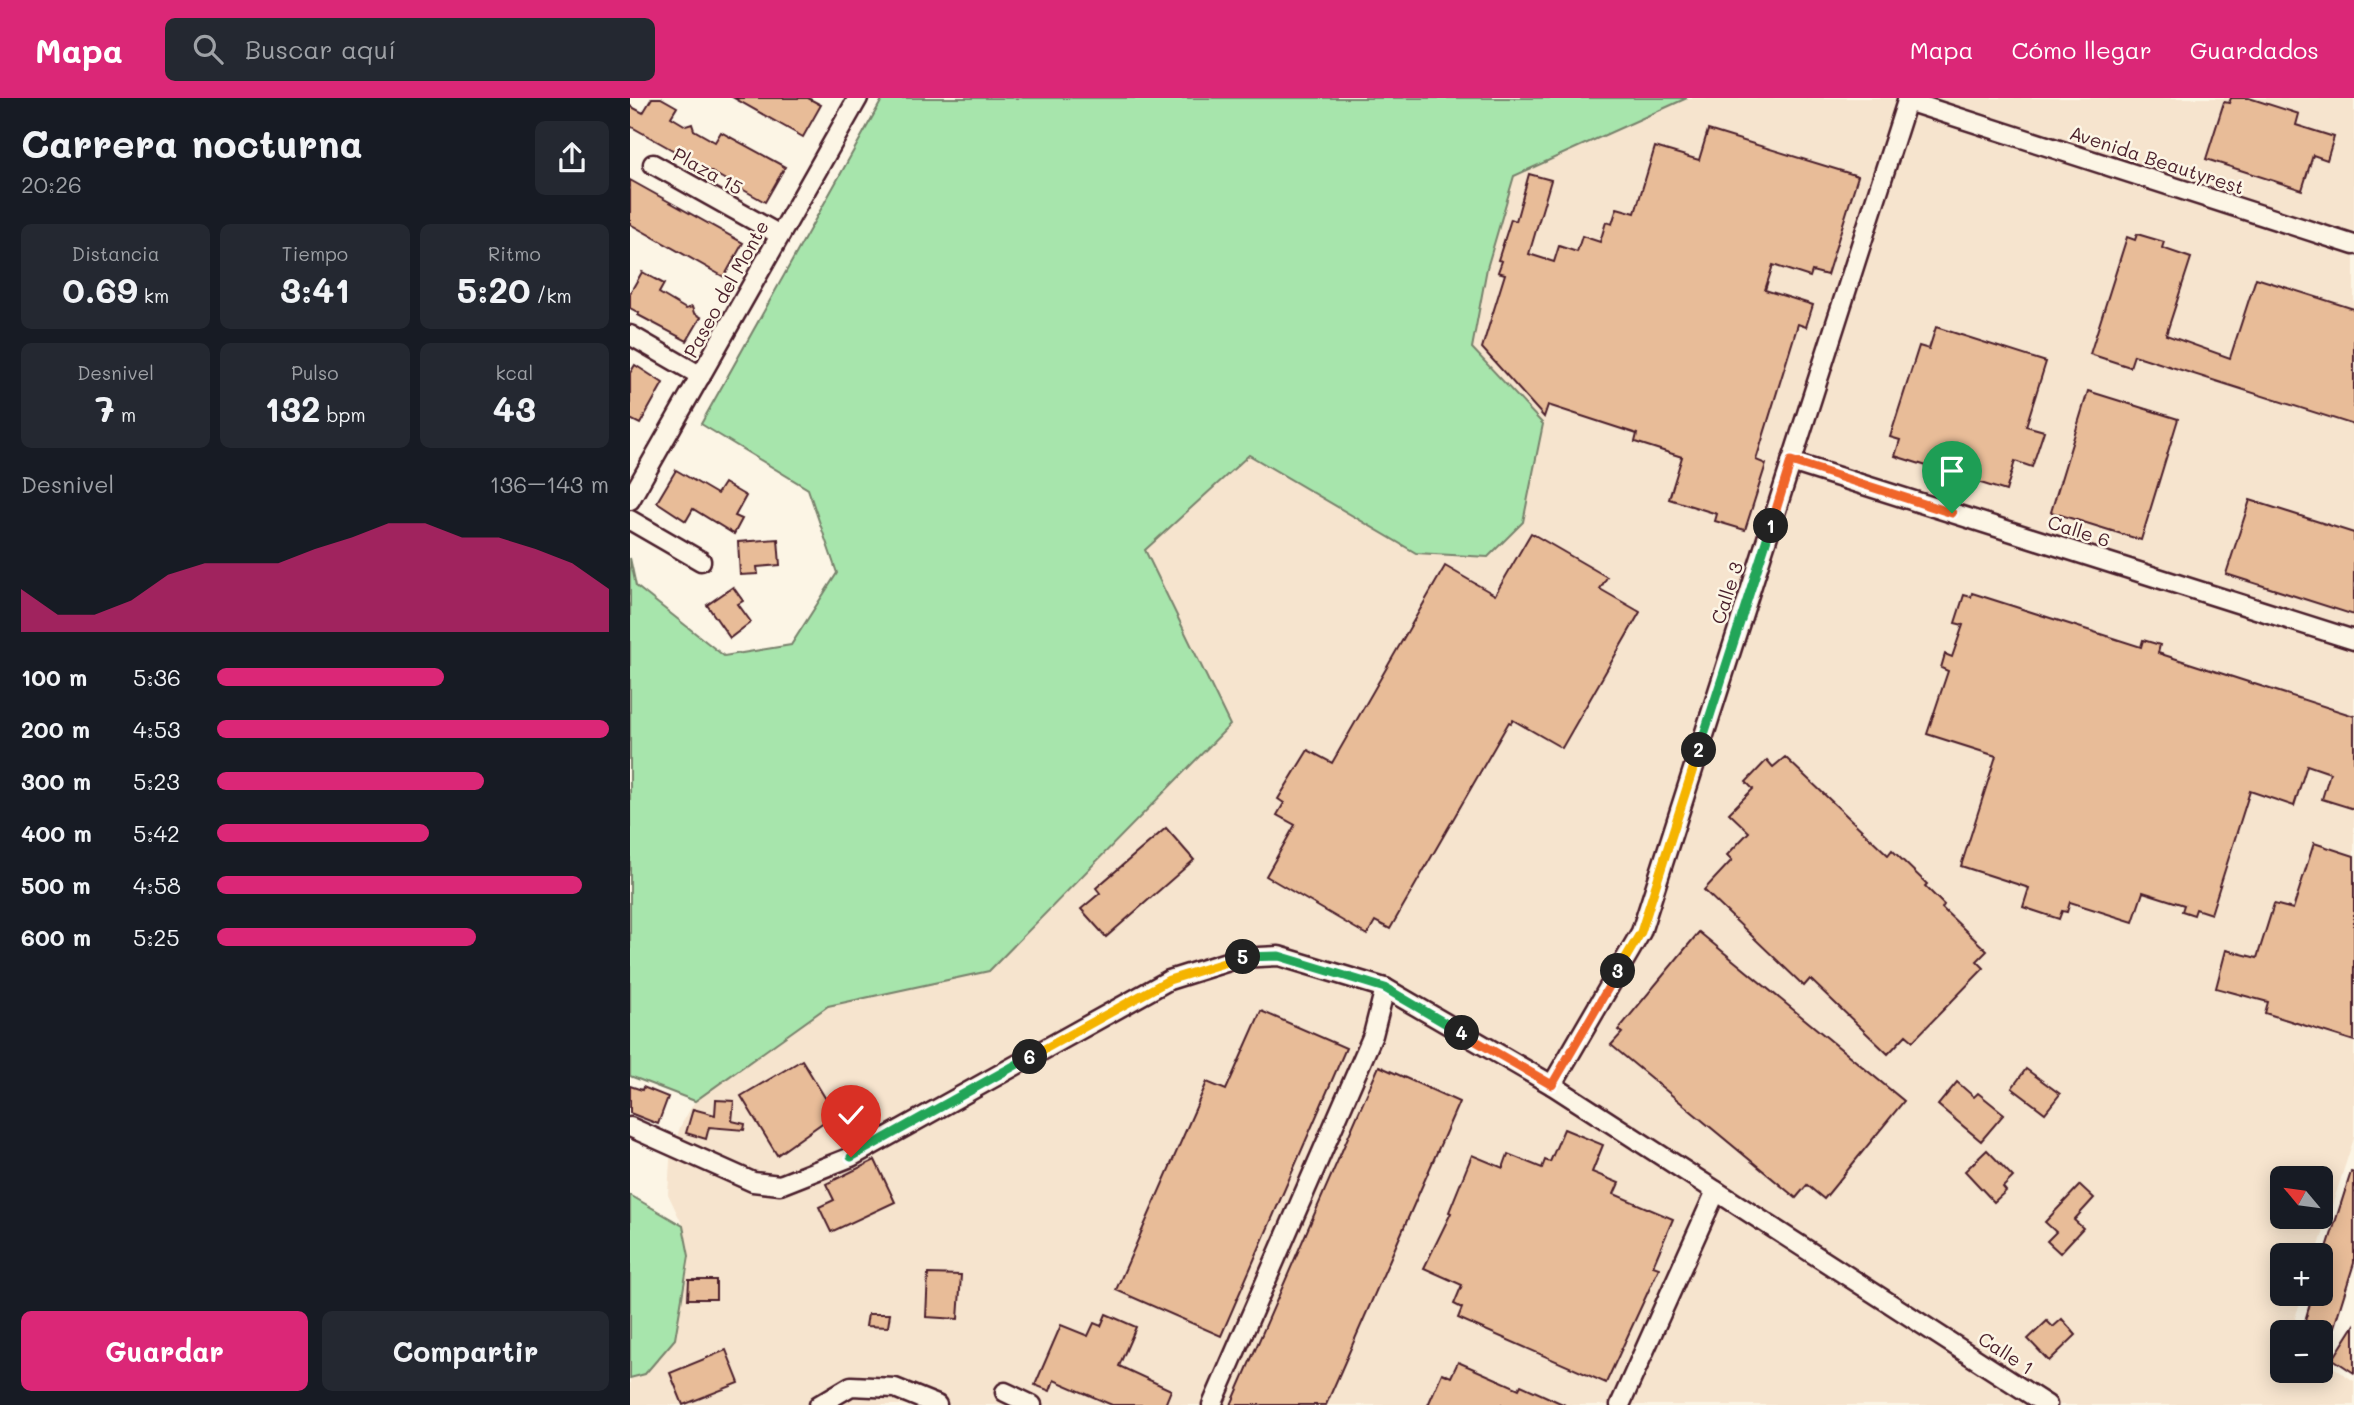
<!DOCTYPE html>
<html lang="es">
<head>
<meta charset="utf-8">
<style>
	body { margin:0; font-family:Mali,sans-serif; background:#242831; color:#f1f3f6; height:100vh; display:flex; flex-direction:column; font-size:26px; white-space:nowrap }
	* { box-sizing:border-box; margin:0 }
	p { font-size:23px; color:#9ea1a6 }
	.icon { flex:none; width:38px; height:38px; fill:none; stroke:currentColor; stroke-width:2; stroke-linecap:round; stroke-linejoin:round }
	.map { position:relative; flex:1; overflow:hidden }
	.drawer { display:flex; flex-direction:column; background:#171b24; width:630px }
	.drawer>* { flex:none }
	.needle { width:46px; rotate:299deg }
	.buttons { position:absolute; left:1640px; top:1068px; display:grid; gap:14px }
	.buttons a { display:grid; place-items:center; width:63px; height:63px; border-radius:10px; background:#171b24; box-shadow:0 4px 18px #0003; font-size:35px }
	.pin { position:absolute; display:grid; place-items:center; width:60px; height:60px; color:#fff; margin:-72px -30px; border-radius:50% 50% 50% 0; rotate:-45deg; box-shadow:0 0 7px #0007 }
	.pin .icon { rotate:45deg }
	.km { position:absolute; width:35px; height:35px; margin:-18px; border-radius:50%; background:#222; color:#fff; font-size:19px; line-height:35px; text-align:center }
	.round { display:grid; place-items:center; flex:none; width:74px; height:74px; border-radius:10px; background:#242831 }
	.head { display:flex; align-items:center; justify-content:space-between; height:119px; padding:0 21px }
	h1 { font-size:38px; font-weight:800; line-height:52px }
	.metrics { display:grid; grid-template-columns:repeat(3,1fr); gap:10px; height:119px; padding:7px 21px }
	.metrics div { display:grid; align-content:center; border-radius:10px; background:#242831; text-align:center }
	.metrics b { font-size:35px; font-weight:800 }
	.metrics small { font-size:19px; font-weight:400 }
	.metrics p { font-size:19px }
	.chart { height:196px; padding:14px 21px }
	.chart p { display:flex; justify-content:space-between }
	.chart svg { width:100%; height:126px; margin-top:7px; fill:#db2777; opacity:.7 }
	.button { display:flex; gap:14px; margin-top:auto; padding:14px 21px }
	.button a { flex:1; height:80px; border-radius:10px; background:#db2777; color:#fff; font-size:28px; font-weight:800; line-height:80px; text-align:center }
	.button a+a { background:#242831; color:#f1f3f6 }
	ul { padding:0 21px; list-style:none; font-size:23px }
	li { display:grid; grid-template-columns:112px 84px 1fr; align-items:center; height:52px }
	li i { height:18px; border-radius:9px; background:#db2777 }
	header { display:flex; align-items:center; gap:42px; box-sizing:border-box; height:98px; padding:0 35px; background:#db2777; color:#fff }
	header strong { font-size:33px }
	nav { display:flex; gap:38px; margin-inline-start:auto; font-size:24px }
	.search { width:490px; height:63px; background:#242831; display:flex; align-items:center; gap:18px; box-sizing:border-box; padding:0 24px; border-radius:10px; color:#9ea1a6; font-size:26px }
	main { display:flex; flex:1; min-height:0 }
	.map>svg:first-child { display:block }
</style>
</head>
<body>
<header>
<strong>Mapa</strong>
<div class="search"><svg class="icon" aria-label="search" viewBox="0 0 24 24"><circle cx="10" cy="10" r="6"/><path d="M15 15l6 6"/></svg>Buscar aquí</div>
<nav><a>Mapa</a><a>Cómo llegar</a><a>Guardados</a></nav>
</header>
<main>
<section class="drawer">
<div class="head"><div><h1>Carrera nocturna</h1><p>20:26</p></div><a class="round"><svg class="icon" aria-label="share" viewBox="0 0 24 24"><path d="M12 15V3M7 8l5-5 5 5M5 13v7h14v-7"/></svg></a></div>
<div class="metrics">
<div><p>Distancia</p><b>0.69<small> km</small></b></div>
<div><p>Tiempo</p><b>3:41</b></div>
<div><p>Ritmo</p><b>5:20<small> /km</small></b></div>
</div>
<div class="metrics">
<div><p>Desnivel</p><b>7<small> m</small></b></div>
<div><p>Pulso</p><b>132<small> bpm</small></b></div>
<div><p>kcal</p><b>43</b></div>
</div>
<div class="chart"><p><span>Desnivel</span>136–143 m</p>
<svg viewBox="0 0 160 44" preserveAspectRatio="none"><path d="M0 44V29L10 38L20 38L30 33L40 24L50 20L60 20L70 20L80 15L90 11L100 6L110 6L120 11L130 11L140 15L150 20L160 29V44z"/></svg>
</div>
<ul>
<li><b>100 m</b>5:36<i style="width:58%"></i></li>
<li><b>200 m</b>4:53<i style="width:100%"></i></li>
<li><b>300 m</b>5:23<i style="width:68%"></i></li>
<li><b>400 m</b>5:42<i style="width:54%"></i></li>
<li><b>500 m</b>4:58<i style="width:93%"></i></li>
<li><b>600 m</b>5:25<i style="width:66%"></i></li>
</ul>
<div class="button"><a>Guardar</a><a>Compartir</a></div>
</section>
<div class="map">
<svg width="1724" height="1307" viewBox="0 0 1724 1307">
	<rect width="100%" height="100%" fill="#fcf5e5"/>
	<filter id="ink" filterUnits="userSpaceOnUse"><feTurbulence type="fractalNoise" baseFrequency=".0143" numOctaves="2"/><feDisplacementMap in="SourceGraphic" scale="14" xChannelSelector="R" yChannelSelector="G"/><feConvolveMatrix kernelMatrix="1 2 1 2 8 2 1 2 1" color-interpolation-filters="sRGB"/></filter>
	<g filter="url(#ink)">
		<path fill="#f6e4ce" fill-rule="evenodd" d="M1057,0H1724V1040L1686,1157H1652V1195H1673L1665,1220L1675,1234H1652V1272H1690L1691,1258L1694,1263L1724,1283V1307H0V1280L15,1276L45,1241L59,1158L53,1128L38,1096L40,1062L50,1029L65,1003L198,908L359,873L600,627L515,451L620,357L786,455L913,326L842,250L857,170L884,78ZM1652,1080H1690V1118H1652Z"/>
		<g fill="#a7e5ac" stroke="#78826c" stroke-width="2">
			<path d="M253,0H1057L884,78L857,170L842,250L913,326L893,424L858,459L786,455L619,357L515,452L600,627L359,873L198,908L65,1003L0,978V460L6,488L94,558L161,547L207,475L178,391L71,326Z"/>
			<path d="M0,1097L53,1128L59,1158L45,1241L15,1276L0,1280Z"/>
		</g>
		<g fill="#e8bc98" stroke="#4a1f2b" stroke-width="2">
			<path d="M22,0H31L47,9L41,19L56,28L62,26L64,32L85,44L91,34L155,69L135,104L0,28V8L13,15Z"/>
			<path d="M104,0H178L191,7L173,39Z"/>
			<path d="M1601,0H1619L1669,16L1666,27L1704,39L1697,62L1683,57L1672,92L1576,61L1594,4L1599,5Z"/>
			<path d="M1078,32L1228,78L1197,177L1182,173L1180,179L1143,167L1135,192L1183,207L1176,229L1168,226L1126,362L1136,366L1115,432L1085,423L1087,416L1039,401L1052,359L1005,344L1007,336L918,307L914,319L852,250L875,176L868,174L872,163L868,162L881,121L886,123L899,76L921,82L899,156L924,164L929,148L947,154L952,138L970,144L976,124L982,126L987,110L1005,115L1025,49L1069,62Z"/>
			<path d="M0,82L113,145L94,179L0,126Z"/>
			<path d="M1507,136L1534,144L1532,150L1561,160L1536,237L1600,260L1626,180L1724,211V327L1504,257L1500,269L1460,256L1497,139L1505,142Z"/>
			<path d="M12,174L34,186L29,195L56,211L62,209L64,215L71,219L57,243L8,217L9,215L0,210V195Z"/>
			<path d="M1306,229L1416,264L1396,328L1414,333L1402,369L1385,363L1376,393L1265,358L1270,342L1260,339L1289,248L1299,251Z"/>
			<path d="M5,267L33,285L10,326L0,321V275Z"/>
			<path d="M1458,293L1548,321L1511,442L1421,414Z"/>
			<path d="M46,372L87,396L94,385L116,398L105,418L112,421L104,436L63,411L56,423L27,404Z"/>
			<path d="M1620,402L1724,435V517L1596,476Z"/>
			<path d="M901,435L977,479L970,491L1010,514L932,650L883,622L881,625L879,624L760,831L745,823L737,837L636,778L665,727L647,717L654,705L648,701L678,652L702,665L815,468L865,497Z"/>
			<path d="M148,441L150,467L127,469L128,476L110,477L108,444Z"/>
			<path d="M103,489L113,503L108,506L121,524L100,540L77,507Z"/>
			<path d="M1342,495L1511,549L1513,542L1530,547L1528,555L1724,618V711L1692,701L1700,675L1677,667L1664,708L1620,693L1581,816L1566,811L1564,817L1552,813L1554,807L1513,794L1503,824L1440,804L1437,814L1432,813L1429,821L1393,809L1399,790L1331,768L1366,658L1297,636L1318,573L1311,570L1315,556L1322,559L1333,527L1325,525L1334,497L1341,499Z"/>
			<path d="M1155,659L1258,757L1262,752L1297,786L1295,788L1314,807L1312,810L1357,853L1347,863L1354,870L1283,943L1276,937L1258,956L1180,881L1174,888L1074,792L1102,762L1097,757L1119,734L1099,715L1123,691L1116,684L1137,662L1143,669Z"/>
			<path d="M536,730L564,762L476,839L451,811L470,795L466,790Z"/>
			<path d="M1684,745L1724,758V943L1635,915L1638,904L1586,890L1596,852L1627,860L1644,806L1663,811Z"/>
			<path d="M1069,834L1274,1003L1194,1101L1177,1087L1166,1100L981,947L992,935L988,932Z"/>
			<path d="M631,913L716,950L591,1238L486,1192L577,984L596,992Z"/>
			<path d="M172,962L205,1016L147,1057L111,998Z"/>
			<path d="M749,968L829,1004L775,1127L696,1307H601Z"/>
			<path d="M1396,971L1430,996L1415,1015L1382,990Z"/>
			<path d="M1327,984L1344,999L1348,995L1374,1016L1351,1043L1308,1007Z"/>
			<path d="M0,988L12,992L13,989L38,999L28,1026L0,1015Z"/>
			<path d="M86,1002L104,1003L102,1023L115,1026L114,1032L79,1029L76,1041L56,1035L63,1011L85,1017Z"/>
			<path d="M934,1031L973,1047L962,1074L989,1085L984,1096L1043,1121L1023,1168L1029,1170L976,1285L828,1220L832,1210L824,1206L832,1187L794,1170L821,1115L819,1114L842,1057L873,1070L878,1056L912,1070L915,1062L920,1064Z"/>
			<path d="M1357,1052L1383,1079L1373,1089L1376,1093L1364,1104L1335,1073Z"/>
			<path d="M245,1062L265,1104L201,1134L189,1109L204,1102L196,1086Z"/>
			<path d="M1721,1074L1724,1075V1165L1703,1232L1675,1223L1683,1195H1690V1172Z"/>
			<path d="M1450,1087L1464,1100L1444,1122L1453,1130L1430,1155L1417,1143L1426,1134L1415,1124Z"/>
			<path d="M298,1176L331,1177L328,1221L296,1219Z"/>
			<path d="M59,1182H86V1201H58Z"/>
			<path d="M238,1216H260L258,1229L236,1228Z"/>
			<path d="M476,1216L506,1229L489,1268L541,1292L535,1307H482L424,1282L420,1293L405,1287L431,1227L458,1238L464,1225L471,1228Z"/>
			<path d="M1432,1221L1446,1237L1419,1263L1398,1241L1417,1223L1423,1229Z"/>
			<path d="M1724,1228V1275L1703,1261Z"/>
			<path d="M96,1252L109,1285L53,1307L40,1275Z"/>
			<path d="M828,1264L889,1291L891,1287L935,1307H798L812,1275L821,1279Z"/>
		</g>
		<g fill="none" stroke-linecap="round" stroke-linejoin="round">
			<defs>
				<g id="minor">
					<path d="M1277,3L1724,147"/>
					<path d="M23,66L150,137"/>
					<path d="M0,237L71,278"/>
					<path d="M1161,364L1724,542"/>
					<path d="M0,402L228,0"/>
					<path d="M0,422L71,463"/>
					<path d="M922,987L1011,834L1278,0"/>
					<path d="M0,1029L123,1084L150,1087L221,1059L539,882L609,860L649,858L755,890L922,987L1417,1307"/>
					<path d="M375,1294L402,1307"/>
					<path d="M189,1307L221,1288L265,1290L307,1307"/>
					<path d="M582,1307L743,937L755,890"/>
					<path d="M990,1307L1086,1093"/>
				</g>
			</defs>
			<use href="#minor" stroke="#4a1f2b" stroke-width="23"/>
			<use href="#minor" stroke="#fcf5e5" stroke-width="18"/>
		</g>
	</g>
	<g fill="none" stroke-linecap="round" stroke-linejoin="round" filter="url(#ink)">
		<defs>
			<path id="split-1" d="M1141,428L1161,363L1322,415"/>
			<path id="split-2" d="M1069,652L1141,428"/>
			<path id="split-3" d="M988,873L1011,834L1069,652"/>
			<path id="split-4" d="M832,935L922,987L988,873"/>
			<path id="split-5" d="M613,859L649,858L755,890L832,935"/>
			<path id="split-6" d="M400,959L539,882L613,859"/>
			<path id="split-7" d="M221,1059L400,959"/>
		</defs>
		<use href="#split-1" stroke="#fff" stroke-width="14"/>
		<use href="#split-2" stroke="#fff" stroke-width="14"/>
		<use href="#split-3" stroke="#fff" stroke-width="14"/>
		<use href="#split-4" stroke="#fff" stroke-width="14"/>
		<use href="#split-5" stroke="#fff" stroke-width="14"/>
		<use href="#split-6" stroke="#fff" stroke-width="14"/>
		<use href="#split-7" stroke="#fff" stroke-width="14"/>
		<use href="#split-1" stroke="#f0652b" stroke-width="9"/>
		<use href="#split-2" stroke="#22a559" stroke-width="9"/>
		<use href="#split-3" stroke="#f5b400" stroke-width="9"/>
		<use href="#split-4" stroke="#f0652b" stroke-width="9"/>
		<use href="#split-5" stroke="#22a559" stroke-width="9"/>
		<use href="#split-6" stroke="#f5b400" stroke-width="9"/>
		<use href="#split-7" stroke="#22a559" stroke-width="9"/>
	</g>
	<g text-anchor="middle" stroke-width="5" stroke-linejoin="round" paint-order="stroke">
		<g font-size="19" fill="#4a1f2b" stroke="#fcf5e5">
			<text transform="translate(1527 62) rotate(18)" y="7">Avenida Beautyrest</text>
			<text transform="translate(78 73) rotate(29)" y="7">Plaza 15</text>
			<text transform="translate(96 191) rotate(-61)" y="7">Paseo del Monte</text>
			<text transform="translate(1449 433) rotate(18)" y="7">Calle 6</text>
			<text transform="translate(1097 495) rotate(-72)" y="7">Calle 3</text>
			<text transform="translate(1376 1255) rotate(33)" y="7">Calle 1</text>
		</g>
	</g>
</svg>
<div class="buttons">
<a><svg class="needle" viewBox="-14 -14 28 28"><path d="M0-13l5 13h-10z" fill="#e53935"/><path d="M0 13l5-13h-10z" fill="#9ea1a6"/></svg></a>
<a>+</a>
<a>−</a>
</div>
<div class="pin" style="left:1322px;top:415px;background:#1e9e55"><svg class="icon" aria-label="arrive" viewBox="0 0 24 24"><path d="M6 21V4h12l-3 4 3 4H6"/></svg></div>
<div class="pin" style="left:221px;top:1059px;background:#d93025"><svg class="icon" aria-label="check" viewBox="0 0 24 24"><path d="M5 12l5 5 9-10"/></svg></div>
<b class="km" style="left:1141px;top:428px">1</b>
<b class="km" style="left:1069px;top:652px">2</b>
<b class="km" style="left:988px;top:873px">3</b>
<b class="km" style="left:832px;top:935px">4</b>
<b class="km" style="left:613px;top:859px">5</b>
<b class="km" style="left:400px;top:959px">6</b>
</div>
</main>
</body>
</html>
